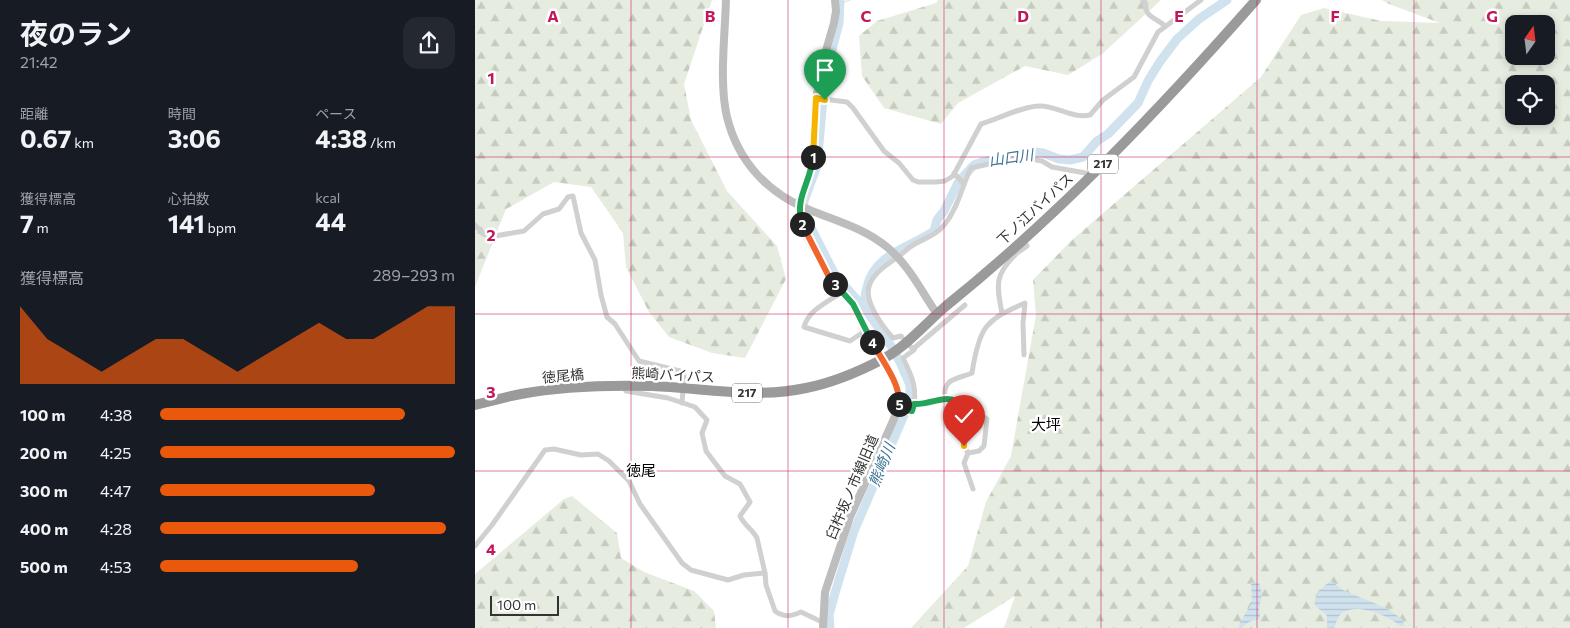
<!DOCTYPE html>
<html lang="ja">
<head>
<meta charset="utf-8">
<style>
	body { margin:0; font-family:Commissioner,"Noto Sans JP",sans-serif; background:#242831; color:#f1f3f6; height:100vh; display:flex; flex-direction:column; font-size:19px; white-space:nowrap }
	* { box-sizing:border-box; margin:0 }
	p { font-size:16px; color:#9ea1a6 }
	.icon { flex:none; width:28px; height:28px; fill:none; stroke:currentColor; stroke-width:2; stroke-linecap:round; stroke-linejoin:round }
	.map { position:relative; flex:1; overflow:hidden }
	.drawer { display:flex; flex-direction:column; background:#171b24; width:475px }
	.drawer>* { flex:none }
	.needle { width:32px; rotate:14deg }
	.fabs { position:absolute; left:1030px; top:15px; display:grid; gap:10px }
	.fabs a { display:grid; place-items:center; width:50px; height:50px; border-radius:10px; background:#171b24; box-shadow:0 2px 8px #0003; font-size:25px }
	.scale { position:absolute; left:15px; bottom:12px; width:69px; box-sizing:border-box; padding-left:5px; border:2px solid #333; border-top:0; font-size:14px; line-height:18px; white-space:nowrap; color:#333; -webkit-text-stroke:4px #fff; paint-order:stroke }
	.pin { position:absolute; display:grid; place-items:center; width:42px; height:42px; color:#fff; margin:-51px -21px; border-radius:50% 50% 50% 0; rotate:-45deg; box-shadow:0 0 5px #0007 }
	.pin .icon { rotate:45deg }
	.km { position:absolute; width:25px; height:25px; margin:-12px; border-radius:50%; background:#222; color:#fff; font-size:14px; line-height:25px; text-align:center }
	.round { display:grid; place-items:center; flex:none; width:52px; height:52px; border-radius:15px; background:#242831 }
	.overview { display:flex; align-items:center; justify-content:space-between; height:85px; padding:0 20px }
	h1 { font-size:28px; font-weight:700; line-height:38px }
	.stats { display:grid; grid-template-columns:repeat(3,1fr); gap:8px; height:85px; padding:5px 20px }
	.stats div { display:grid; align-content:center }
	.stats b { font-size:25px; font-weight:700 }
	.stats small { font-size:14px; font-weight:400 }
	.stats p { font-size:14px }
	.chart { height:140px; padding:10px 20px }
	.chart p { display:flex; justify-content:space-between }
	.chart svg { width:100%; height:90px; margin-top:5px; fill:#ea580c; opacity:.7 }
	ul { padding:0 20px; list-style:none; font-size:16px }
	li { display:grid; grid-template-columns:80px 60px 1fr; align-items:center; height:38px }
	li i { height:12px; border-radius:6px; background:#ea580c }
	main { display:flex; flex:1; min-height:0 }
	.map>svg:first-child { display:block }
</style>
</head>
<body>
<main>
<section class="drawer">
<div class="overview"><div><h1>夜のラン</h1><p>21:42</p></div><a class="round"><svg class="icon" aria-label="share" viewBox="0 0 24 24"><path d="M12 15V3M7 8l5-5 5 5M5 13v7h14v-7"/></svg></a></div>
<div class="stats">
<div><p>距離</p><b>0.67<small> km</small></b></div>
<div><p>時間</p><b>3:06</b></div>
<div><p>ペース</p><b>4:38<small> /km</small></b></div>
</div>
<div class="stats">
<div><p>獲得標高</p><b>7<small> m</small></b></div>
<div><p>心拍数</p><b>141<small> bpm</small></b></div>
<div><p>kcal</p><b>44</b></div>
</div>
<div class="chart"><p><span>獲得標高</span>289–293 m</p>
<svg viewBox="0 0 160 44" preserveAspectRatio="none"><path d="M0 44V6L10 22L20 30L30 38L40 30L50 22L60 22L70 30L80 38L90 30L100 22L110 14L120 22L130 22L140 14L150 6L160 6V44z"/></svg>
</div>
<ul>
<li><b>100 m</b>4:38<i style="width:83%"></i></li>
<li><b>200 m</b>4:25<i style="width:100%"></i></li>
<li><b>300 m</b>4:47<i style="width:73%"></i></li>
<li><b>400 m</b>4:28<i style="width:97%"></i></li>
<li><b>500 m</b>4:53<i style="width:67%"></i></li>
</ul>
</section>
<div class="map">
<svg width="1095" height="628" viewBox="0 0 1095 628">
	<defs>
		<pattern id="forest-firs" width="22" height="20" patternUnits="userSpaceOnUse" patternTransform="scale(1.25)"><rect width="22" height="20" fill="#e6ecdf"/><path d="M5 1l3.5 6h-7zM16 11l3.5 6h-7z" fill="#c6cbc0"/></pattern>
		<pattern id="water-rules" width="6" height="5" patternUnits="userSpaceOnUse" patternTransform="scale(1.25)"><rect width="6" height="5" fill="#cfe2ee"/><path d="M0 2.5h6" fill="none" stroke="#b2c2cd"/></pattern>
	</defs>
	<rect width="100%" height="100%" fill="#fff"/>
	<g fill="url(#forest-firs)" fill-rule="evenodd">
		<path d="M0,0H237L209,84L216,120L252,191L302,246L311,279L270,358L237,353L194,337L174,312L151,267L148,233L116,187L79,182L31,209L0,287Z"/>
		<path d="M463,0H686L627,54L593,75L550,66L483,103L466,124L409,108L387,76L384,36L402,21L461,3Z"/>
		<path d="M907,0H1095V628H529L540,596L489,628H436L493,566L511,502L536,456L561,315L558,280L597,240L786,77L826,15L849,8L906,21L965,23L914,4ZM1039,24H1071V56H1039ZM1039,84H1071V116H1039Z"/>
		<path d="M97,496L142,533L146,558L169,572L219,591L239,611L241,628H0V574L89,499Z"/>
	</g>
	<g fill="url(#water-rules)">
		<path d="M856,581L868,590L913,609L928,620L929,626H926C913,616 881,601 866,614C862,618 861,623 859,628H852V616C850,612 841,608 840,605C838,596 849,585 856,581Z"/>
		<path d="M776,582L784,583L787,594L784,608L785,618L783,620C772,619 772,627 764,628L765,622L777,603Z"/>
	</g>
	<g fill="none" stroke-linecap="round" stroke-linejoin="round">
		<path stroke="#cfe2ee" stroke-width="1" d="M366,3L375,0"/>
		<g stroke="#cfe2ee" stroke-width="9">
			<path d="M391,310C388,302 390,294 392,287C400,253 435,248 459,231L462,220L469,211L484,181L499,165L507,162L559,152L568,153L584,159L595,160L608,157L622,141L633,134L663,103L673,81L684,63L702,39L724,19L752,0"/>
			<path d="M355,628L354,615L360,593L379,531L433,406L435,396V385L425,362L416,346L391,310L360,275L328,212L329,201L342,166L350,76L364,23L365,0"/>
		</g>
		<g stroke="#d0d0d0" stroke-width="5">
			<path d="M668,0L671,4C669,17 682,18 690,26"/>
			<path d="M341,98L372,102L378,108L409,151L424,163L438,180L443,182H461L470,181L478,176L506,124C523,119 548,106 565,106C583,106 597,119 615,115L628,100L659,77L683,32L726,0"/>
			<path d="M479,173L489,184"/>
			<path d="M0,225L7,233L14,237L49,231L68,214L84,209L93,197L98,196L106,233L120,260L126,295L132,317L140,324L164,361L205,371L209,376L207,403"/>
			<path d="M367,292C353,302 334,309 329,327L375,341L390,331"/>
			<path d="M527,313C521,284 520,274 542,253C545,250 549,249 552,246L548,240"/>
			<path d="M427,337L426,336L418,338C407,326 387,299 395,283C401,271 413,264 423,257C428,253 433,248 438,245C449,238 462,235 470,224C483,208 487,186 496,168L514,164L556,159L567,161L577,167L616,174"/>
			<path d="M438,349L490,305"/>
			<path d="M149,386L151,391L193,398L220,407L232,420L227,433L231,451L250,476L265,484L275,502L265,516C269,525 277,529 282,538L290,573L291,585L300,611C309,618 317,616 326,612L347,622"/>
			<path d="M470,398C467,378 483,379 497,373C499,360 504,334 513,325C523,314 537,309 550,303L548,323L549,355"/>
			<path d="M439,404C451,405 459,399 470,398C480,397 502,413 512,419L509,446L504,451L493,453"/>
			<path d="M486,404L482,413L489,434V446L493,453"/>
			<path d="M423,408L437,411C444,391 437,376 428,358L439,350L435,346"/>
			<path d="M493,453L489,463L498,489"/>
			<path d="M0,546L17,525L70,450L79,449L106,455L123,454L134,461L154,481L165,504L207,563L216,570L253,580L269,575L290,573"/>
		</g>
		<g stroke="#bdbdbd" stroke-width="8">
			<path d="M251,0C250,35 244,84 252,117C263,162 294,195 337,211C363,221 390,229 412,247C433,264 447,292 462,314"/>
			<path d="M348,628L350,592L375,517L418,421L423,408L424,398L422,386L390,331L378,303L353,275L328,229L324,214L325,200L337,164L341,98L352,47L359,23L361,11L360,0"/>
		</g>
		<path stroke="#9a9a9a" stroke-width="10" d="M0,405C15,401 30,397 46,394C88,386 134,385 177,386C228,388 280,399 331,388C356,383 383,372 406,360C430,348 450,324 471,306C584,215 685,109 781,0"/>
	</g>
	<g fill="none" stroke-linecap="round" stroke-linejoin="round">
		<defs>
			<path id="split-1" d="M338,157L341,98L350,100"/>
			<path id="split-2" d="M327,224C319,198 336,182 338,157"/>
			<path id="split-3" d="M327,224L353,275L360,284"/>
			<path id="split-4" d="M360,284L378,304L397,342"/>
			<path id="split-5" d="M397,342C406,359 426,384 424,404"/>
			<path id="split-6" d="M424,404L423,408L437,411L439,404C455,405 467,395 481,401"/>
			<path id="split-7" d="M481,401L486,404C479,416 489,432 489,446"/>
		</defs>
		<use href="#split-1" stroke="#fff" stroke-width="10"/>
		<use href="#split-2" stroke="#fff" stroke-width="10"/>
		<use href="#split-3" stroke="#fff" stroke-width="10"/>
		<use href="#split-4" stroke="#fff" stroke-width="10"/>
		<use href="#split-5" stroke="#fff" stroke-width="10"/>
		<use href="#split-6" stroke="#fff" stroke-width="10"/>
		<use href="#split-7" stroke="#fff" stroke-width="10"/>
		<use href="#split-1" stroke="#f5b400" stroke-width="6"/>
		<use href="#split-2" stroke="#22a559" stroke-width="6"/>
		<use href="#split-3" stroke="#f0652b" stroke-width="6"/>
		<use href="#split-4" stroke="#22a559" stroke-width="6"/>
		<use href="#split-5" stroke="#f0652b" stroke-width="6"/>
		<use href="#split-6" stroke="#22a559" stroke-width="6"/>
		<use href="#split-7" stroke="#f5b400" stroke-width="6"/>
	</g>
	<path fill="none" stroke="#c2185b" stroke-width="1" stroke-opacity="0.55" d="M156,0V628M313,0V628M469,0V628M626,0V628M782,0V628M939,0V628M0,157H1095M0,314H1095M0,471H1095"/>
	<g text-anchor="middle" stroke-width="5" stroke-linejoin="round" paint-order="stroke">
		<g fill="#fff" stroke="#707070" stroke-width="1">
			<rect x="613" y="154.5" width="30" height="19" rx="4"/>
			<rect x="257" y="383.5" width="30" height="19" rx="4"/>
		</g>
		<g font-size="12" font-weight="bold" fill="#333">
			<text x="628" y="168">217</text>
			<text x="272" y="397">217</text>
		</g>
		<g font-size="14" fill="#333" stroke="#fff">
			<text transform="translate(560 209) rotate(-43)" y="5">下ノ江バイパス</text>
			<text transform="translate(198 375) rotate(3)" y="5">熊崎バイパス</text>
			<text transform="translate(88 376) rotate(-5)" y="5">徳尾橋</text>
			<text transform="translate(377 487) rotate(-67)" y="5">臼杵坂ノ市線旧道</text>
		</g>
		<g font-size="15" font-style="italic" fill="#3f7597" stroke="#fff">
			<text transform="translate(536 158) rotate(-8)" y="5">山口川</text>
			<text transform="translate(407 465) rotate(-68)" y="5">熊崎川</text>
		</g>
		<g font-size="15" fill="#000" stroke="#fff">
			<text x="571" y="430">大坪</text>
			<text x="166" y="476">徳尾</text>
		</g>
	</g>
	<g font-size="16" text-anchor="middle" font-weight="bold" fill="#c2185b" stroke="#fff" stroke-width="5" stroke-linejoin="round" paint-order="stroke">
		<text x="78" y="22">A</text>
		<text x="235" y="22">B</text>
		<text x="391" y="22">C</text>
		<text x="548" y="22">D</text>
		<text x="704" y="22">E</text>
		<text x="860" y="22">F</text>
		<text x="1017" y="22">G</text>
		<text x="16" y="84">1</text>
		<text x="16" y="241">2</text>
		<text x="16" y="398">3</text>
		<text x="16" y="555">4</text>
	</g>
</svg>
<div class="fabs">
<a><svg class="needle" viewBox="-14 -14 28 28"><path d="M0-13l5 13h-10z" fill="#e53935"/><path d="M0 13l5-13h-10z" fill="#9ea1a6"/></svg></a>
<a><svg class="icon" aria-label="locate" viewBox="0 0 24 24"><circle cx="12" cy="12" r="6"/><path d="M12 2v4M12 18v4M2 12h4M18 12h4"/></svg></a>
</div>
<div class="scale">100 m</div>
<div class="pin" style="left:350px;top:100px;background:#1e9e55"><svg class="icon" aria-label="arrive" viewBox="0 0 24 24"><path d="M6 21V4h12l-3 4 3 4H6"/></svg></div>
<div class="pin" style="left:489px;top:446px;background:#d93025"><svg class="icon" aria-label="check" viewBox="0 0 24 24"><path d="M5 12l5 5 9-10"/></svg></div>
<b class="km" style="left:338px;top:157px">1</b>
<b class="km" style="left:327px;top:224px">2</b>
<b class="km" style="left:360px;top:284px">3</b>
<b class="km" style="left:397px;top:342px">4</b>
<b class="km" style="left:424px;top:404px">5</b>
</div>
</main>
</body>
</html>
